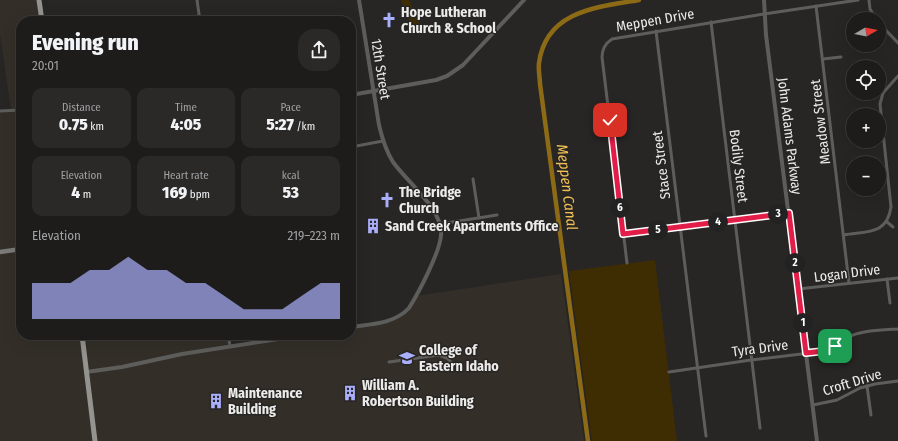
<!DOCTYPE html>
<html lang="en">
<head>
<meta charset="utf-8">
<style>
	body { margin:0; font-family:"Fira Sans Condensed",sans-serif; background:#2a2928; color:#f1f3f6; height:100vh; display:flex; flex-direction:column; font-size:15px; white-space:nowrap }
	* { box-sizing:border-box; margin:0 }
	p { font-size:13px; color:#a0a1a3 }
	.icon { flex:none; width:22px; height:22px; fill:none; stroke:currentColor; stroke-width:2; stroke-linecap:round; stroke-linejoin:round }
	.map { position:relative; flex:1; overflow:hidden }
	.drawer { position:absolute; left:16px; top:16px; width:340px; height:324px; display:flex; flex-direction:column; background:#1d1c1b; border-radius:16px; box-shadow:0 4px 16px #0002,0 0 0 1px #3b3a3a }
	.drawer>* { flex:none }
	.needle { width:26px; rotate:81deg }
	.buttons { position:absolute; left:846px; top:12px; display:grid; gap:8px }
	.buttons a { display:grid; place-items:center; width:40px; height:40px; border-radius:50%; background:#1d1c1b; box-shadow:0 4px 16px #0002,0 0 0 1px #3b3a3a; font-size:20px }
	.pin { position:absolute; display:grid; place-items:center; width:34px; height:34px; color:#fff; margin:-17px; border-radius:8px; box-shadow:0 2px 6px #0006 }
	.km { position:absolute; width:20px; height:20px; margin:-10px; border-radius:50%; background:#222; color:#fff; font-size:11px; line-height:20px; text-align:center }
	.round { display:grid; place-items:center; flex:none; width:42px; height:42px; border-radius:16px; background:#2a2928 }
	.head { display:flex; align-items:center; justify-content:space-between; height:68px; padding:0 16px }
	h1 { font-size:22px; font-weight:800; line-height:30px }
	.figures { display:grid; grid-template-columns:repeat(3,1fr); gap:6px; height:68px; padding:4px 16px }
	.figures div { display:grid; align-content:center; border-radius:10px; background:#2a2928; text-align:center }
	.figures b { font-size:17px; font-weight:800 }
	.figures small { font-size:11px; font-weight:400 }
	.figures p { font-size:11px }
	.chart { height:112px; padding:8px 16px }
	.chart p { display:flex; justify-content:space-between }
	.chart svg { width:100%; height:72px; margin-top:4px; fill:#aaaffb; opacity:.7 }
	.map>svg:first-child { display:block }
</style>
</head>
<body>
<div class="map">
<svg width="898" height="441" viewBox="0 0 898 441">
	<rect width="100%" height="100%" fill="#272624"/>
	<path fill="#332f28" d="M0,0H39L42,21H21V335H228L230,346L304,335H351V327L388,321L404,313L416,296L561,274L584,441H0V111L11,110L0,34Z"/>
	<g fill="#3e2d03">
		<path d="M401,0H409L420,24L419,27L416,30L412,28Z"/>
		<path d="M655,260L677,441H592L569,271Z"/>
	</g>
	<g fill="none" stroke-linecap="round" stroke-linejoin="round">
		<path stroke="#8d6a15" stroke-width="4.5" d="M588,441L540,84C540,78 538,70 539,63C546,11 597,7 639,0"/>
		<g stroke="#5d5d5b" stroke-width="3">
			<path d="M197,0L200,21"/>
			<path d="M869,0L870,9L876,19"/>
			<path d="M816,6L849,283"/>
			<path d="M711,22L760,428"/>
			<path d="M879,23L898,43"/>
			<path d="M656,31L706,436"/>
			<path d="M823,59L841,57"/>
			<path d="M0,111L21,110"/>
			<path d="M351,147L383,141"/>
			<path d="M473,179L479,218"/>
			<path d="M887,222L893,227"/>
			<path d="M440,224L497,215"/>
			<path d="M623,234L789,213"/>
			<path d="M844,235C867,231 887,235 891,207L880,104L883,93L898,76"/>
			<path d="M627,263L602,57C602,49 606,43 612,39L764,14L858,0"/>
			<path d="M887,279L890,303"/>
			<path d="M798,289L898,278"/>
			<path d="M228,335L230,346"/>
			<path d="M389,362L439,355L447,358L453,364"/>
			<path d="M669,372L751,360L818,352C829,349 836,343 846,338C862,330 881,330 898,329"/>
			<path d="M867,386L871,415"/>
			<path d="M813,405L837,400L860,388L875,384L898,381"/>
		</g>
		<g stroke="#5d5d5b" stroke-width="4">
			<path d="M764,0L766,35L817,441"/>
			<path d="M351,95L436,80L447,76L463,65L524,0"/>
			<path d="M351,327C372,324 394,324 409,308C419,292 440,252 441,235C443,209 407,182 393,162C386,151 382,138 379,125L359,0"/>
			<path d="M86,372L122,367L182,354L304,335"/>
		</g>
		<path stroke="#7c7b79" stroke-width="4.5" d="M0,252L21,249"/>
		<g stroke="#949390" stroke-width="5">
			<path d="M39,0L42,21"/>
			<path d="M82,335L95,441"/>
		</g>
	</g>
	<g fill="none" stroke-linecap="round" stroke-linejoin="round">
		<defs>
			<path id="route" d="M610,120L623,234L789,213L806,353L824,351L835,346"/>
		</defs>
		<use href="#route" stroke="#fff" stroke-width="8"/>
		<use href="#route" stroke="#e11d48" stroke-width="5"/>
	</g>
	<defs>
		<symbol id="church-bare" viewBox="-9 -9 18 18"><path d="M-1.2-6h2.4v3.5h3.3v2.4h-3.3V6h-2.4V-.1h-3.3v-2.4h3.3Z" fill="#aaaffb" stroke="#272624" stroke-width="2.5" paint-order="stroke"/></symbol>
		<symbol id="building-bare" viewBox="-9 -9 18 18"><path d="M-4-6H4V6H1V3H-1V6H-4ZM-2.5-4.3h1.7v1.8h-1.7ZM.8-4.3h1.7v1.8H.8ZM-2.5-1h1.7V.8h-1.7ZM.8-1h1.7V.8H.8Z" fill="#aaaffb" stroke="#272624" stroke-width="2.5" paint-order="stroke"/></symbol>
		<symbol id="university-bare" viewBox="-9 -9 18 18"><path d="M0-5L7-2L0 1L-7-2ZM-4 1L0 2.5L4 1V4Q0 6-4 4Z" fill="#aaaffb" stroke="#272624" stroke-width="2.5" paint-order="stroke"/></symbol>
	</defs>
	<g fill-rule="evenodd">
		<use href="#church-bare" x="378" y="9" width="22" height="22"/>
		<use href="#church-bare" x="376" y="189" width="22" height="22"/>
		<use href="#building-bare" x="362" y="215" width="22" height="22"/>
		<use href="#university-bare" x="396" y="347" width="22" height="22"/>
		<use href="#building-bare" x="339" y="382" width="22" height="22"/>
		<use href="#building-bare" x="205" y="390" width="22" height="22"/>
	</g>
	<g text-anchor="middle" stroke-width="3" stroke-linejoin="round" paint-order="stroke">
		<g font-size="14" font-weight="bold" fill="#ecebea" stroke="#272624" text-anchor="start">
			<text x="401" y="17">Hope Lutheran<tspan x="401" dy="16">Church &amp; School</tspan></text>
			<text x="399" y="197">The Bridge<tspan x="399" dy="16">Church</tspan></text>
			<text x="385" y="231">Sand Creek Apartments Office</text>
			<text x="419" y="355">College of<tspan x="419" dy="16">Eastern Idaho</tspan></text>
			<text x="362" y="390">William A.<tspan x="362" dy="16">Robertson Building</tspan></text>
			<text x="228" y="398">Maintenance<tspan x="228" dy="16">Building</tspan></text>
		</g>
		<g font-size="14" fill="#ecebea" stroke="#272624">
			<text transform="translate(655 20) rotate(-10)" y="5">Meppen Drive</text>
			<text transform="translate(381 69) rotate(81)" y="5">12th Street</text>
			<text transform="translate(820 122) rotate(-97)" y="5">Meadow Street</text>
			<text transform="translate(790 136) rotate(83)" y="5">John Adams Parkway</text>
			<text transform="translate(661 165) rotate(-97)" y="5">Stace Street</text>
			<text transform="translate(739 166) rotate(83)" y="5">Bodily Street</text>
			<text transform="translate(847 273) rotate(-7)" y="5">Logan Drive</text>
			<text transform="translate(760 348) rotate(-7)" y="5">Tyra Drive</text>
			<text transform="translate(852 382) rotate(-17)" y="5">Croft Drive</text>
		</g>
		<g font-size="15" font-style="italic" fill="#f0c055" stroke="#272624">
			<text transform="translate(567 187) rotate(83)" y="5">Meppen Canal</text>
		</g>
	</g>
</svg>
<div class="buttons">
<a><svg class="needle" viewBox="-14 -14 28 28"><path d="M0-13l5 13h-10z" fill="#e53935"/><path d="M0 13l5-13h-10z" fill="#a0a1a3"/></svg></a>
<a><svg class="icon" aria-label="locate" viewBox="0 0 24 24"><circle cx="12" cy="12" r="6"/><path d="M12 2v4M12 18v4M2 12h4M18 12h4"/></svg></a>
<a>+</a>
<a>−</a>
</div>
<div class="pin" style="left:835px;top:346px;background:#1e9e55"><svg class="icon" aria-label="arrive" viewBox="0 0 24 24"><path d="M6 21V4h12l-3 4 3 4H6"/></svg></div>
<div class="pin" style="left:610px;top:120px;background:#d93025"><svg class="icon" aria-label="check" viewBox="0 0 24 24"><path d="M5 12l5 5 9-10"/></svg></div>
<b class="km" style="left:803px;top:323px">1</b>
<b class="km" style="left:795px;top:263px">2</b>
<b class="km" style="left:778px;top:214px">3</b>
<b class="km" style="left:718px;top:222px">4</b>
<b class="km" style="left:658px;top:230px">5</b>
<b class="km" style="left:620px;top:208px">6</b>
<section class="drawer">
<div class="head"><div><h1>Evening run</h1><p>20:01</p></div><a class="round"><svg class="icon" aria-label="share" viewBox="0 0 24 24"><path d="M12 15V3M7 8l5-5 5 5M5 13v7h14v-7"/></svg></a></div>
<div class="figures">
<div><p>Distance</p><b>0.75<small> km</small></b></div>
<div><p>Time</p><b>4:05</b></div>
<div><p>Pace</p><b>5:27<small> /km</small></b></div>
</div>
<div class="figures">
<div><p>Elevation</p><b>4<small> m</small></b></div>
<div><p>Heart rate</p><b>169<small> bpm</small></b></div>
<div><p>kcal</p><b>53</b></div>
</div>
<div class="chart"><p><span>Elevation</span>219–223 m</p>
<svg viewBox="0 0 160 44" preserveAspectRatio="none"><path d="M0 44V22L10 22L20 22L30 14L40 14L50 6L60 14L70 14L80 22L90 22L100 30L110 38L120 38L130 38L140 30L150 22L160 22V44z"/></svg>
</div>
</section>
</div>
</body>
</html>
